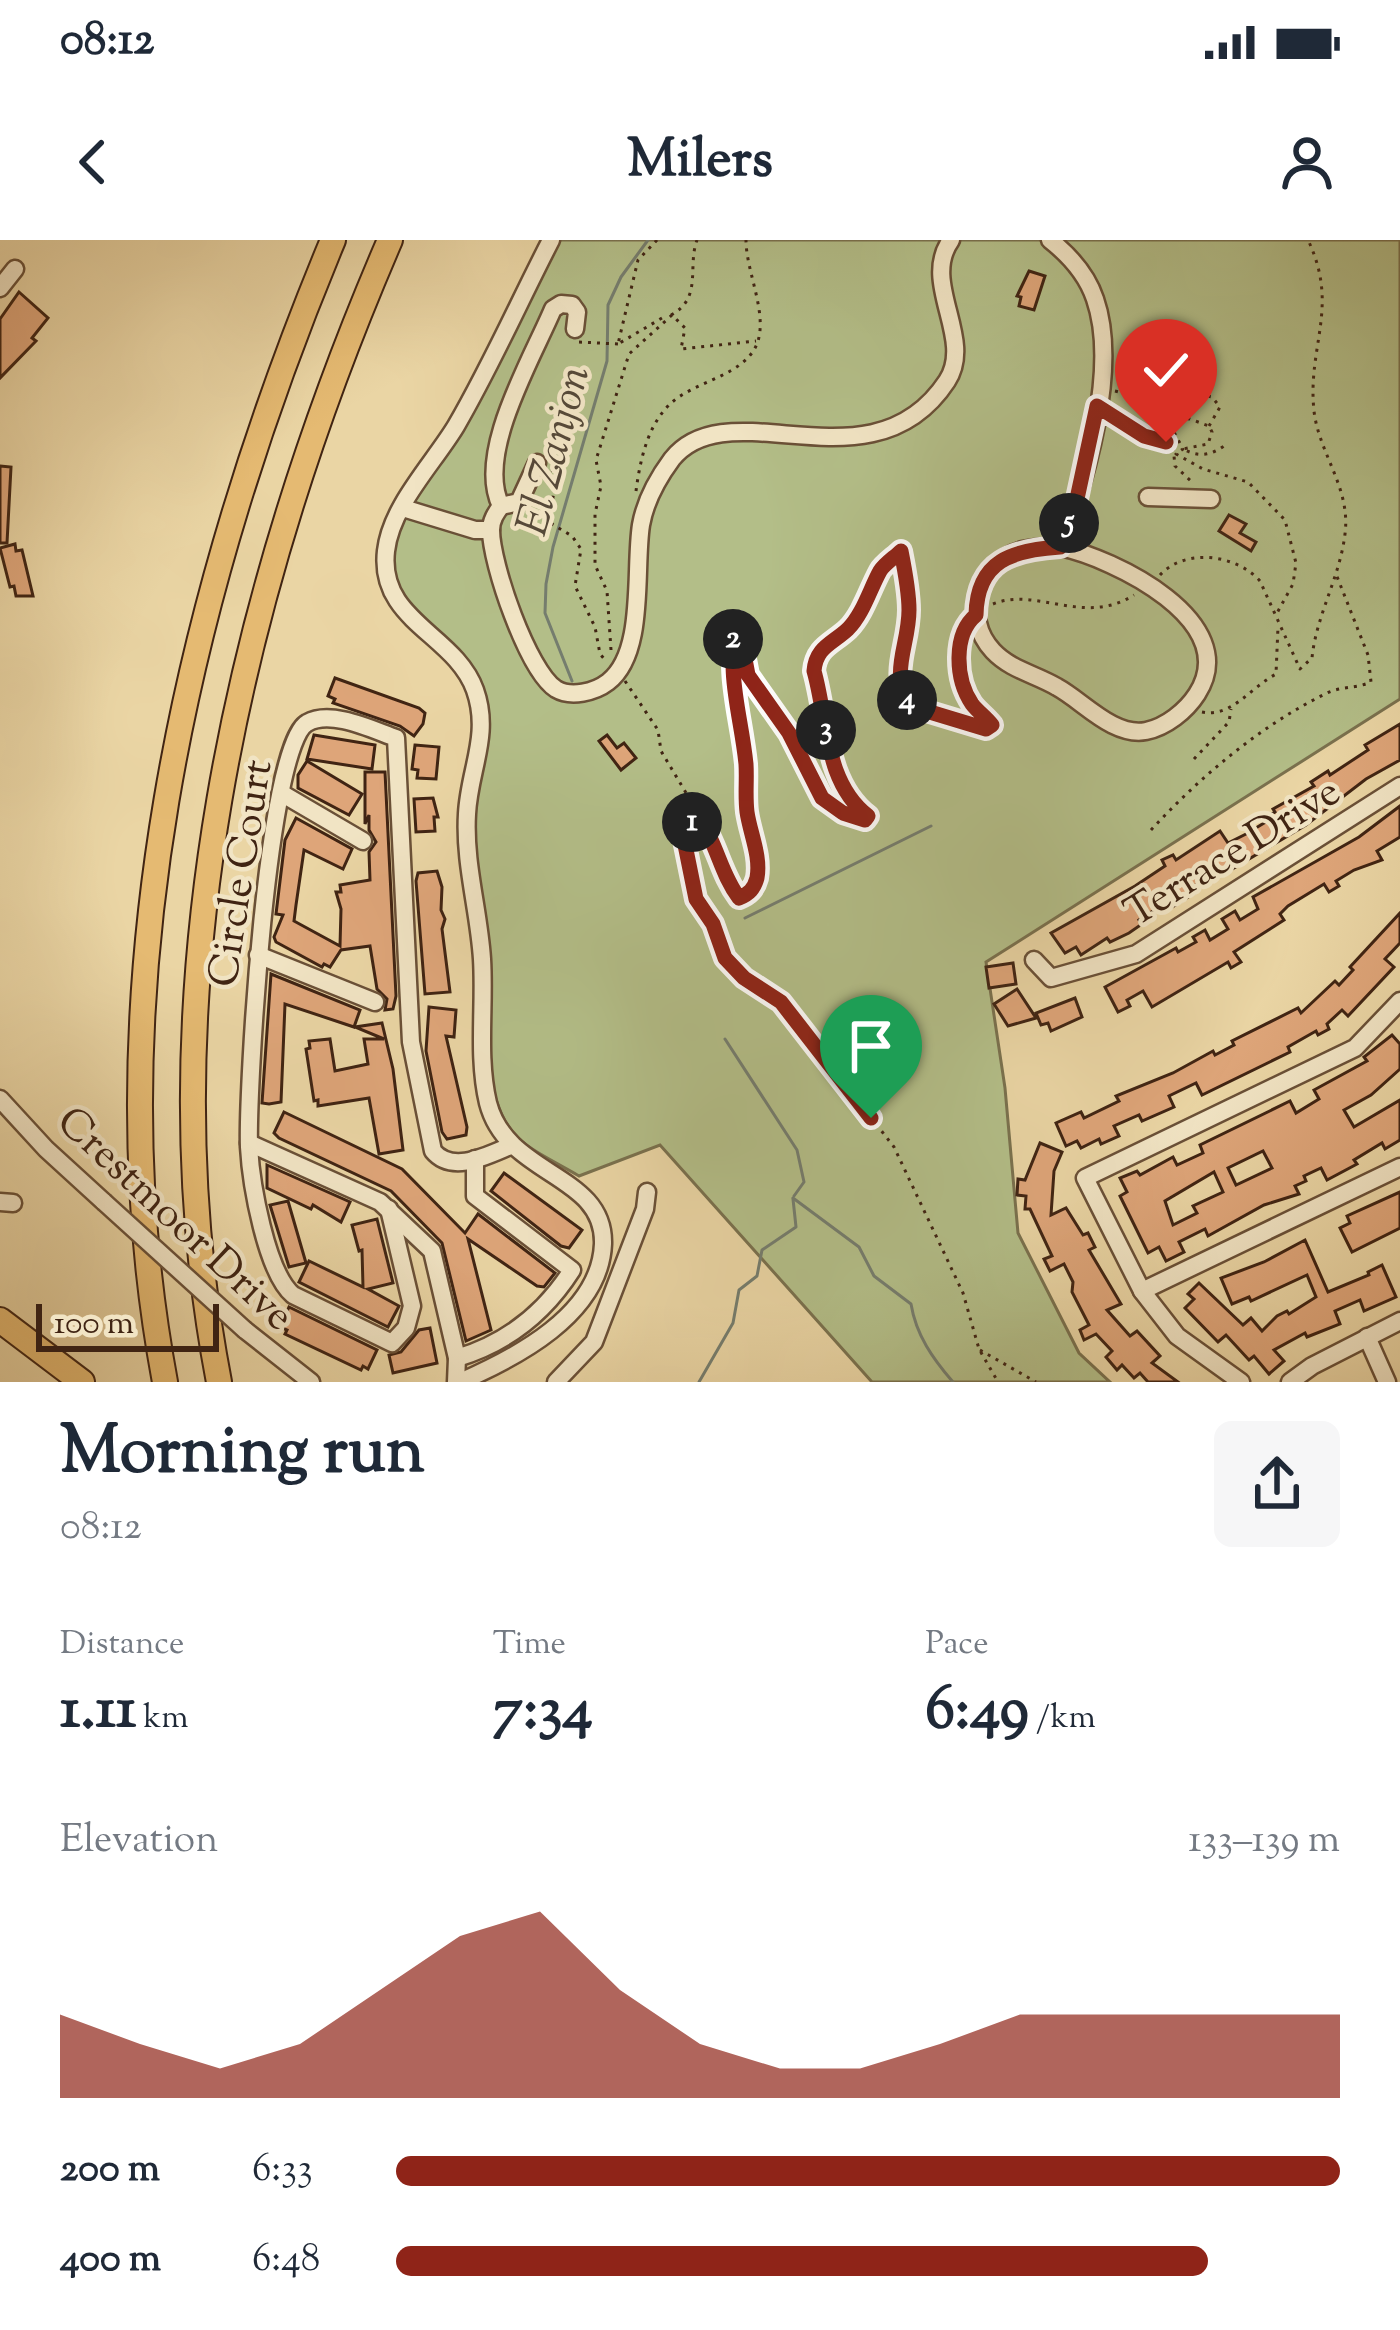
<!DOCTYPE html>
<html lang="en">
<head>
<meta charset="utf-8">
<style>
	body { margin:0; font-family:"Sorts Mill Goudy",serif; background:#f6f6f7; color:#1f2937; height:100vh; display:flex; flex-direction:column; font-size:45px; white-space:nowrap }
	* { box-sizing:border-box; margin:0 }
	p { font-size:39px; color:#747a83 }
	.icon { flex:none; width:66px; height:66px; fill:none; stroke:currentColor; stroke-width:2; stroke-linecap:round; stroke-linejoin:round }
	.map { position:relative; height:1142px; overflow:hidden }
	.sheet { display:flex; flex-direction:column; background:#fff; flex:1 }
	.sheet>* { flex:none }
	.scale { position:absolute; left:36px; bottom:30px; width:183px; box-sizing:border-box; padding-left:12px; border:6px solid #402413; border-top:0; font-size:33px; line-height:42px; white-space:nowrap; color:#402413; -webkit-text-stroke:9px #f1e4c4; paint-order:stroke }
	.pin { position:absolute; display:grid; place-items:center; width:102px; height:102px; color:#fff; margin:-123px -51px; border-radius:50% 50% 50% 0; rotate:-45deg; box-shadow:0 0 12px #0007 }
	.pin .icon { rotate:45deg }
	.km { position:absolute; width:60px; height:60px; margin:-30px; border-radius:50%; background:#222; color:#fff; font-size:33px; line-height:60px; text-align:center }
	.round { display:grid; place-items:center; flex:none; width:126px; height:126px; border-radius:18px; background:#f6f6f7 }
	.headline { display:flex; align-items:center; justify-content:space-between; height:204px; padding:0 60px }
	h1 { font-size:66px; font-weight:700; line-height:90px }
	.metrics { display:grid; grid-template-columns:repeat(3,1fr); gap:18px; height:204px; padding:12px 60px }
	.metrics div { display:grid; align-content:center }
	.metrics b { font-size:60px; font-weight:700 }
	.metrics small { font-size:33px; font-weight:400 }
	.metrics p { font-size:33px }
	.chart { height:336px; padding:24px 60px }
	.chart p { display:flex; justify-content:space-between }
	.chart svg { width:100%; height:216px; margin-top:12px; fill:#8f2418; opacity:.7 }
	ul { padding:0 60px; list-style:none; font-size:39px }
	li { display:grid; grid-template-columns:192px 144px 1fr; align-items:center; height:90px }
	li i { height:30px; border-radius:15px; background:#8f2418 }
	.status { display:flex; justify-content:space-between; align-items:center; height:84px; padding:0 60px; background:#fff; direction:ltr }
	.status svg { height:33px; fill:currentColor }
	header { display:flex; justify-content:space-between; align-items:center; height:156px; padding:0 60px; background:#fff; font-size:54px; font-weight:700 }
	.map>svg:first-child { display:block }
</style>
</head>
<body>
<div class="status"><b>08:12</b><svg viewBox="0 0 49 12"><path d="M0 12V9h3v3zM5 12V6h3v6zM10 12V3h3v9zM15 12V0h3v12zM26 1h20v11H26zM47 4h2v5h-2z"/></svg></div>
<header><svg class="icon" aria-label="back" viewBox="0 0 24 24"><path d="M15 5l-7 7 7 7"/></svg>Milers<svg class="icon" aria-label="person" viewBox="0 0 24 24"><circle cx="12" cy="8" r="4"/><path d="M4 21q1-7 8-7t8 7"/></svg></header>
<div class="map">
<svg width="1400" height="1142" viewBox="0 0 1400 1142">
	<rect width="100%" height="100%" fill="#ead5a4"/>
	<filter id="stains"><feTurbulence type="fractalNoise" baseFrequency=".00167" numOctaves="4"/><feColorMatrix values="0 0 0 0 .2 0 0 0 0 .09 0 0 0 0 .02 0 0 0 .5 -.17"/></filter>
	<radialGradient id="worn" r=".72"><stop offset=".6" stop-color="#630" stop-opacity="0"/><stop offset="1" stop-color="#630" stop-opacity=".3"/></radialGradient>
	<path fill="#b3be88" stroke="#7a714e" stroke-width="3" d="M556,0H1400V459L986,722L1005,848L1018,993L1079,1113L1110,1142H872L660,905L579,936C524,904 503,902 490,835L471,594L484,467L395,346L392,302Z"/>
	<g fill="none" stroke-linecap="round" stroke-linejoin="round">
		<g stroke="#757d6e" stroke-width="3">
			<path d="M572,441L545,373L546,344L553,307L607,121L608,65L621,37L648,0"/>
			<path d="M745,678L931,586"/>
			<path d="M725,799L797,910L804,942L794,956"/>
			<path d="M793,958L859,1007L874,1036L911,1064C916,1095 933,1119 953,1142"/>
			<path d="M699,1142L733,1083L739,1050L757,1036L762,1010L796,987L793,959"/>
		</g>
	</g>
	<g fill="#dea579" stroke="#402413" stroke-width="3" fill-rule="evenodd">
		<path d="M1029,31L1045,36L1034,70L1019,66L1021,57L1017,56Z"/>
		<path d="M19,52L48,78L32,98L36,101L0,138V79Z"/>
		<path d="M0,226L11,227L7,303H0Z"/>
		<path d="M1229,275L1246,284L1240,293L1256,302L1251,311L1219,291Z"/>
		<path d="M15,304L16,311L22,310L33,356H16L14,346L10,347L0,308Z"/>
		<path d="M335,438L419,468L425,473L423,484L414,496L400,486L333,463L335,459L328,456Z"/>
		<path d="M1400,484V520L1366,539L1306,585L1219,637L1217,634L1192,647L1195,653L1166,671L1162,665L1139,680L1142,684L1129,693L1110,702L1107,698L1081,715L1076,707L1065,713L1051,693L1135,646L1165,626L1162,620L1173,615L1176,620L1220,591L1228,603L1246,594L1264,583L1262,580L1275,572L1273,569L1314,546L1311,542L1328,531L1330,535L1368,510L1365,505Z"/>
		<path d="M314,495L375,505L372,529L307,519Z"/>
		<path d="M607,495L617,508L624,503L636,518L621,530L599,501Z"/>
		<path d="M415,505L439,507L436,539L417,538L418,530L412,529Z"/>
		<path d="M307,521L362,554L349,575L298,548V535Z"/>
		<path d="M365,532H385L396,756L393,769L385,770L387,759L377,749L370,706L341,710L330,727L324,724L322,727L276,702L274,697L283,675L276,674L285,600L296,578L352,609L343,629L304,610L296,665L294,681L340,706L341,669L336,652H341L340,645L370,640L369,612L376,602L369,590V575L365,584Z"/>
		<path d="M433,558L438,577H434L435,591L416,592L414,559Z"/>
		<path d="M1400,566V597L1377,611L1382,620L1354,630L1336,641L1339,646L1329,652L1324,644L1288,666L1280,674L1284,680L1234,712L1241,722L1231,728L1228,722L1152,767L1143,751L1127,760L1130,766L1118,772L1105,747L1176,708L1178,712L1196,702L1193,697L1205,690L1210,700L1228,689L1222,679L1235,671L1240,680L1258,669L1253,657L1359,597Z"/>
		<path d="M437,631L442,647L441,670L445,679L442,689L450,752L425,754L416,641L418,633Z"/>
		<path d="M1400,673V703L1385,719L1394,727L1348,776L1342,770L1327,784L1329,789L1318,795L1316,791L1288,807L1290,812L1202,855L1196,843L1169,856L1174,867L1142,881L1139,875L1114,886L1119,896L1101,904L1099,899L1081,908L1077,901L1066,906L1056,883L1081,872L1084,878L1119,861L1116,856L1173,833L1213,811L1215,815L1234,805L1232,801L1298,768L1301,773L1335,741L1339,745L1353,730L1350,727Z"/>
		<path d="M1013,723L1016,744L989,748L986,727Z"/>
		<path d="M271,734L360,770L354,787L285,764L281,862L269,864L262,863Z"/>
		<path d="M1017,749L1036,778L1008,786L994,764Z"/>
		<path d="M1075,758L1082,777L1051,791L1048,783L1041,785L1036,773Z"/>
		<path d="M429,767L456,770L454,797L446,796L467,887L466,895L447,899L442,892L426,811Z"/>
		<path d="M382,783L393,829L403,910L379,914L369,858L318,866V860L314,861L306,809L310,808L309,801L330,799L335,831L368,824L364,799H384L355,787Z"/>
		<path d="M1392,795L1400,804V829L1371,855L1344,870L1354,887L1400,860V900L1385,909L1382,903L1354,920L1357,924L1327,940L1321,928L1304,936L1306,941L1295,946L1299,954L1264,965L1208,996L1205,989L1179,1002L1184,1012L1166,1021L1159,1007L1148,1013L1120,956L1127,952L1120,938L1137,931L1140,935L1173,917L1177,925L1203,913L1200,905L1290,861L1296,873L1319,859L1314,850L1367,821L1364,817ZM1263,911L1272,928L1236,945L1228,928ZM1214,932L1223,952L1193,966L1197,973L1173,985L1165,961Z"/>
		<path d="M284,872L402,929L465,993L478,974L555,1033L544,1047L537,1046L468,999L491,1090L466,1101L442,1003L391,951L279,898L274,893Z"/>
		<path d="M1040,903L1062,912L1054,931L1051,975L1066,968L1083,995L1088,993L1095,1007L1089,1010L1121,1064L1107,1070L1130,1096L1137,1091L1160,1116L1152,1123L1178,1142H1148L1140,1133L1134,1138L1122,1125L1117,1130L1106,1117L1112,1111L1096,1094L1084,1100L1080,1090L1089,1085L1072,1052L1073,1042L1064,1024L1050,1031L1044,1019L1052,1016L1030,969H1025L1026,956L1017,955L1018,939L1025,940Z"/>
		<path d="M267,925L350,962L341,982L313,965L311,969L267,948Z"/>
		<path d="M504,933L582,990L569,1008L561,1006L491,951Z"/>
		<path d="M1400,952V988L1352,1012L1340,988L1350,983L1347,976Z"/>
		<path d="M288,961L306,1023L289,1027L270,965Z"/>
		<path d="M377,979L393,1043L368,1049L399,1066L388,1087L299,1042L309,1021L363,1047L362,1010L359,1011L352,985Z"/>
		<path d="M1305,1000L1328,1052L1369,1035L1368,1032L1382,1025L1396,1057L1364,1071L1360,1060L1335,1071L1340,1084L1307,1097L1305,1093L1274,1110L1284,1121L1269,1134L1254,1116L1249,1120L1226,1095L1218,1102L1185,1068L1194,1059L1188,1054L1199,1043L1243,1085L1251,1078L1262,1091L1277,1076L1287,1071L1289,1074L1316,1057L1307,1035L1251,1061L1249,1057L1232,1064L1221,1038L1264,1022Z"/>
		<path d="M289,1067L377,1110L368,1129L363,1126L361,1130L285,1094L287,1090L280,1087Z"/>
		<path d="M430,1088L437,1123L393,1133L389,1115L401,1112L419,1090Z"/>
	</g>
	<g fill="none" stroke-linecap="round" stroke-linejoin="round">
		<defs>
			<g id="minor">
				<path d="M1050,0C1069,15 1087,35 1095,59C1119,128 1086,240 1060,307"/>
				<path d="M0,48L15,29"/>
				<path d="M537,223L519,262L501,266C475,214 532,119 553,69L561,64L572,65L577,72L575,89"/>
				<path d="M1148,257L1211,259"/>
				<path d="M501,266C496,273 491,280 491,290C491,324 528,431 556,449C571,458 595,452 608,442C646,413 634,329 641,285C645,262 658,238 672,219C730,147 872,255 947,141C975,98 920,43 951,0"/>
				<path d="M403,268L475,290H491"/>
				<path d="M1060,307C1113,318 1244,381 1197,454C1186,471 1166,487 1146,491C1113,497 1083,461 1057,447C1035,434 1011,430 993,411C961,377 978,322 1023,310C1035,307 1048,307 1060,307Z"/>
				<path d="M281,553L363,601"/>
				<path d="M258,715L375,762"/>
				<path d="M1034,720L1051,738L1136,714L1400,546"/>
				<path d="M0,859L46,909L104,962"/>
				<path d="M249,903L380,962L432,1011L457,1118L456,1142"/>
				<path d="M0,962L13,963"/>
				<path d="M389,969L412,1066L406,1088L392,1103L293,1055C266,1032 251,943 249,907C247,851 267,505 307,483C331,469 373,490 396,498L411,802L433,911C452,934 486,916 510,906"/>
				<path d="M1142,1051L1400,927"/>
				<path d="M245,1090L311,1142"/>
				<path d="M1367,1097L1387,1142"/>
				<path d="M457,1118C507,1103 544,1074 572,1030L475,956V919"/>
				<path d="M460,1142C515,1118 600,1075 603,1004C605,933 507,937 488,863C477,817 485,766 482,719C479,671 464,623 467,574C469,530 491,495 475,450C455,394 378,381 386,311C391,266 433,224 456,186C491,126 519,62 551,0"/>
				<path d="M556,1142L594,1102L645,969L647,952"/>
				<path d="M1241,1142L1177,1096L1142,1051L1085,938L1355,808L1400,761"/>
				<path d="M1290,1142L1312,1126L1400,1081"/>
			</g>
			<g id="highway">
				<path d="M0,1080L82,1142"/>
				<path d="M165,1142C93,758 185,355 333,0"/>
				<path d="M219,1142C145,758 237,354 390,0"/>
			</g>
		</defs>
		<use href="#minor" stroke="#6a5037" stroke-width="21"/>
		<use href="#highway" stroke="#402413" stroke-width="28"/>
		<g stroke="#402413" stroke-width="3" stroke-dasharray="3 6" stroke-linecap="butt">
			<path d="M657,0L638,20L618,104L662,78"/>
			<path d="M671,75C703,58 687,27 697,0"/>
			<path d="M579,102L618,104"/>
			<path d="M1115,151L1135,156"/>
			<path d="M1169,168L1166,177L1183,209L1176,214L1203,229L1248,242L1285,280L1296,323L1293,344L1277,373"/>
			<path d="M1111,174L1144,196L1173,206L1175,226L1192,242"/>
			<path d="M1209,186L1220,167L1212,157L1162,146L1137,156L1136,166L1142,176L1190,179L1209,186L1212,192L1208,204L1183,209C1198,217 1210,216 1224,206"/>
			<path d="M552,229C558,247 549,265 552,284L572,296L581,309L575,346L595,387L600,414L607,422"/>
			<path d="M636,251C640,221 647,187 669,165C694,140 746,137 758,101C767,71 746,31 746,0"/>
			<path d="M1160,335C1186,307 1237,315 1260,341L1300,429L1312,418C1316,376 1340,337 1345,294C1351,248 1319,214 1314,171C1307,106 1340,67 1308,0"/>
			<path d="M993,364C1036,346 1084,387 1134,355"/>
			<path d="M611,410L607,351L595,325V274L601,246L596,220L629,114L672,75L685,88L681,109L756,101"/>
			<path d="M625,441L658,490L661,511L710,593L727,642L739,658C749,654 755,648 757,638C761,616 750,593 747,572C745,556 747,540 746,524C741,474 725,432 738,382L748,435L789,493L822,558L843,573L865,580L868,576L854,565L837,534L825,496L826,476L814,431L815,418L822,407L852,385L877,346L880,332L901,311C905,331 909,351 909,370C909,406 889,432 910,465L986,489L992,485C986,476 976,470 971,461C960,441 957,410 963,389"/>
			<path d="M1202,472C1231,478 1250,448 1276,434L1278,387"/>
			<path d="M1194,519L1229,482L1231,469"/>
			<path d="M679,585L696,659L713,684L725,719L744,738L781,762L894,907L963,1053L979,1109L998,1142"/>
			<path d="M1151,590C1200,537 1260,486 1325,454C1340,446 1355,449 1371,442L1368,415L1336,334"/>
			<path d="M980,1110L1036,1142"/>
		</g>
		<use href="#minor" stroke="#f1e4c4" stroke-width="16"/>
		<use href="#highway" stroke="#e5ba72" stroke-width="24"/>
		<defs>
			<path id="minor-bridge" d="M104,962L245,1090"/>
		</defs>
		<use href="#minor-bridge" stroke="#6a5037" stroke-width="21" stroke-linecap="butt"/>
		<use href="#minor-bridge" stroke="#f1e4c4" stroke-width="16"/>
	</g>
	<g fill="none" stroke-linecap="round" stroke-linejoin="round">
		<defs>
			<path id="route" d="M871,878L781,762L744,738L725,718L713,684L696,659L682,590L698,578C717,602 720,633 739,658C749,654 754,649 757,638C761,616 750,593 747,572C745,556 747,540 746,524C741,474 725,433 738,382L748,435L789,493L822,558L843,573L865,580L868,576C824,542 828,480 814,431C816,407 832,404 848,389C863,374 870,349 880,331C884,324 895,317 901,311C905,331 909,351 909,370C909,406 889,432 910,466L986,489L992,485C986,477 978,472 972,464C955,439 953,394 976,375C977,320 1013,310 1060,307L1075,268L1097,166L1144,196L1166,202"/>
		</defs>
		<use href="#route" stroke="#fff" stroke-width="24"/>
		<use href="#route" stroke="#8f2418" stroke-width="15"/>
	</g>
	<g text-anchor="middle" stroke-width="9" stroke-linejoin="round" paint-order="stroke">
		<g font-size="42" fill="#402413" stroke="#f1e4c4">
			<text transform="translate(1231 610) rotate(-32)" y="15">Terrace Drive</text>
			<text transform="translate(238 633) rotate(-81)" y="15">Circle Court</text>
			<text transform="translate(177 977) rotate(43)" y="15">Crestmoor Drive</text>
		</g>
		<g font-size="45" font-style="italic" fill="#564939" stroke="#f1e4c4">
			<text transform="translate(551 210) rotate(-75)" y="16">El Zanjon</text>
		</g>
	</g>
	<rect width="100%" height="100%" filter="url(#stains)"/>
	<rect width="100%" height="100%" fill="url(#worn)"/>
</svg>
<div class="scale">100 m</div>
<div class="pin" style="left:871px;top:878px;background:#1e9e55"><svg class="icon" aria-label="arrive" viewBox="0 0 24 24"><path d="M6 21V4h12l-3 4 3 4H6"/></svg></div>
<div class="pin" style="left:1166px;top:202px;background:#d93025"><svg class="icon" aria-label="check" viewBox="0 0 24 24"><path d="M5 12l5 5 9-10"/></svg></div>
<b class="km" style="left:692px;top:582px">1</b>
<b class="km" style="left:733px;top:399px">2</b>
<b class="km" style="left:826px;top:490px">3</b>
<b class="km" style="left:907px;top:460px">4</b>
<b class="km" style="left:1069px;top:283px">5</b>
</div>
<section class="sheet">
<div class="headline"><div><h1>Morning run</h1><p>08:12</p></div><a class="round"><svg class="icon" aria-label="share" viewBox="0 0 24 24"><path d="M12 15V3M7 8l5-5 5 5M5 13v7h14v-7"/></svg></a></div>
<div class="metrics">
<div><p>Distance</p><b>1.11<small> km</small></b></div>
<div><p>Time</p><b>7:34</b></div>
<div><p>Pace</p><b>6:49<small> /km</small></b></div>
</div>
<div class="chart"><p><span>Elevation</span>133–139 m</p>
<svg viewBox="0 0 160 44" preserveAspectRatio="none"><path d="M0 44V27L10 33L20 38L30 33L40 22L50 11L60 6L70 22L80 33L90 38L100 38L110 33L120 27L130 27L140 27L150 27L160 27V44z"/></svg>
</div>
<ul>
<li><b>200 m</b>6:33<i style="width:100%"></i></li>
<li><b>400 m</b>6:48<i style="width:86%"></i></li>
</ul>
</section>
</body>
</html>
